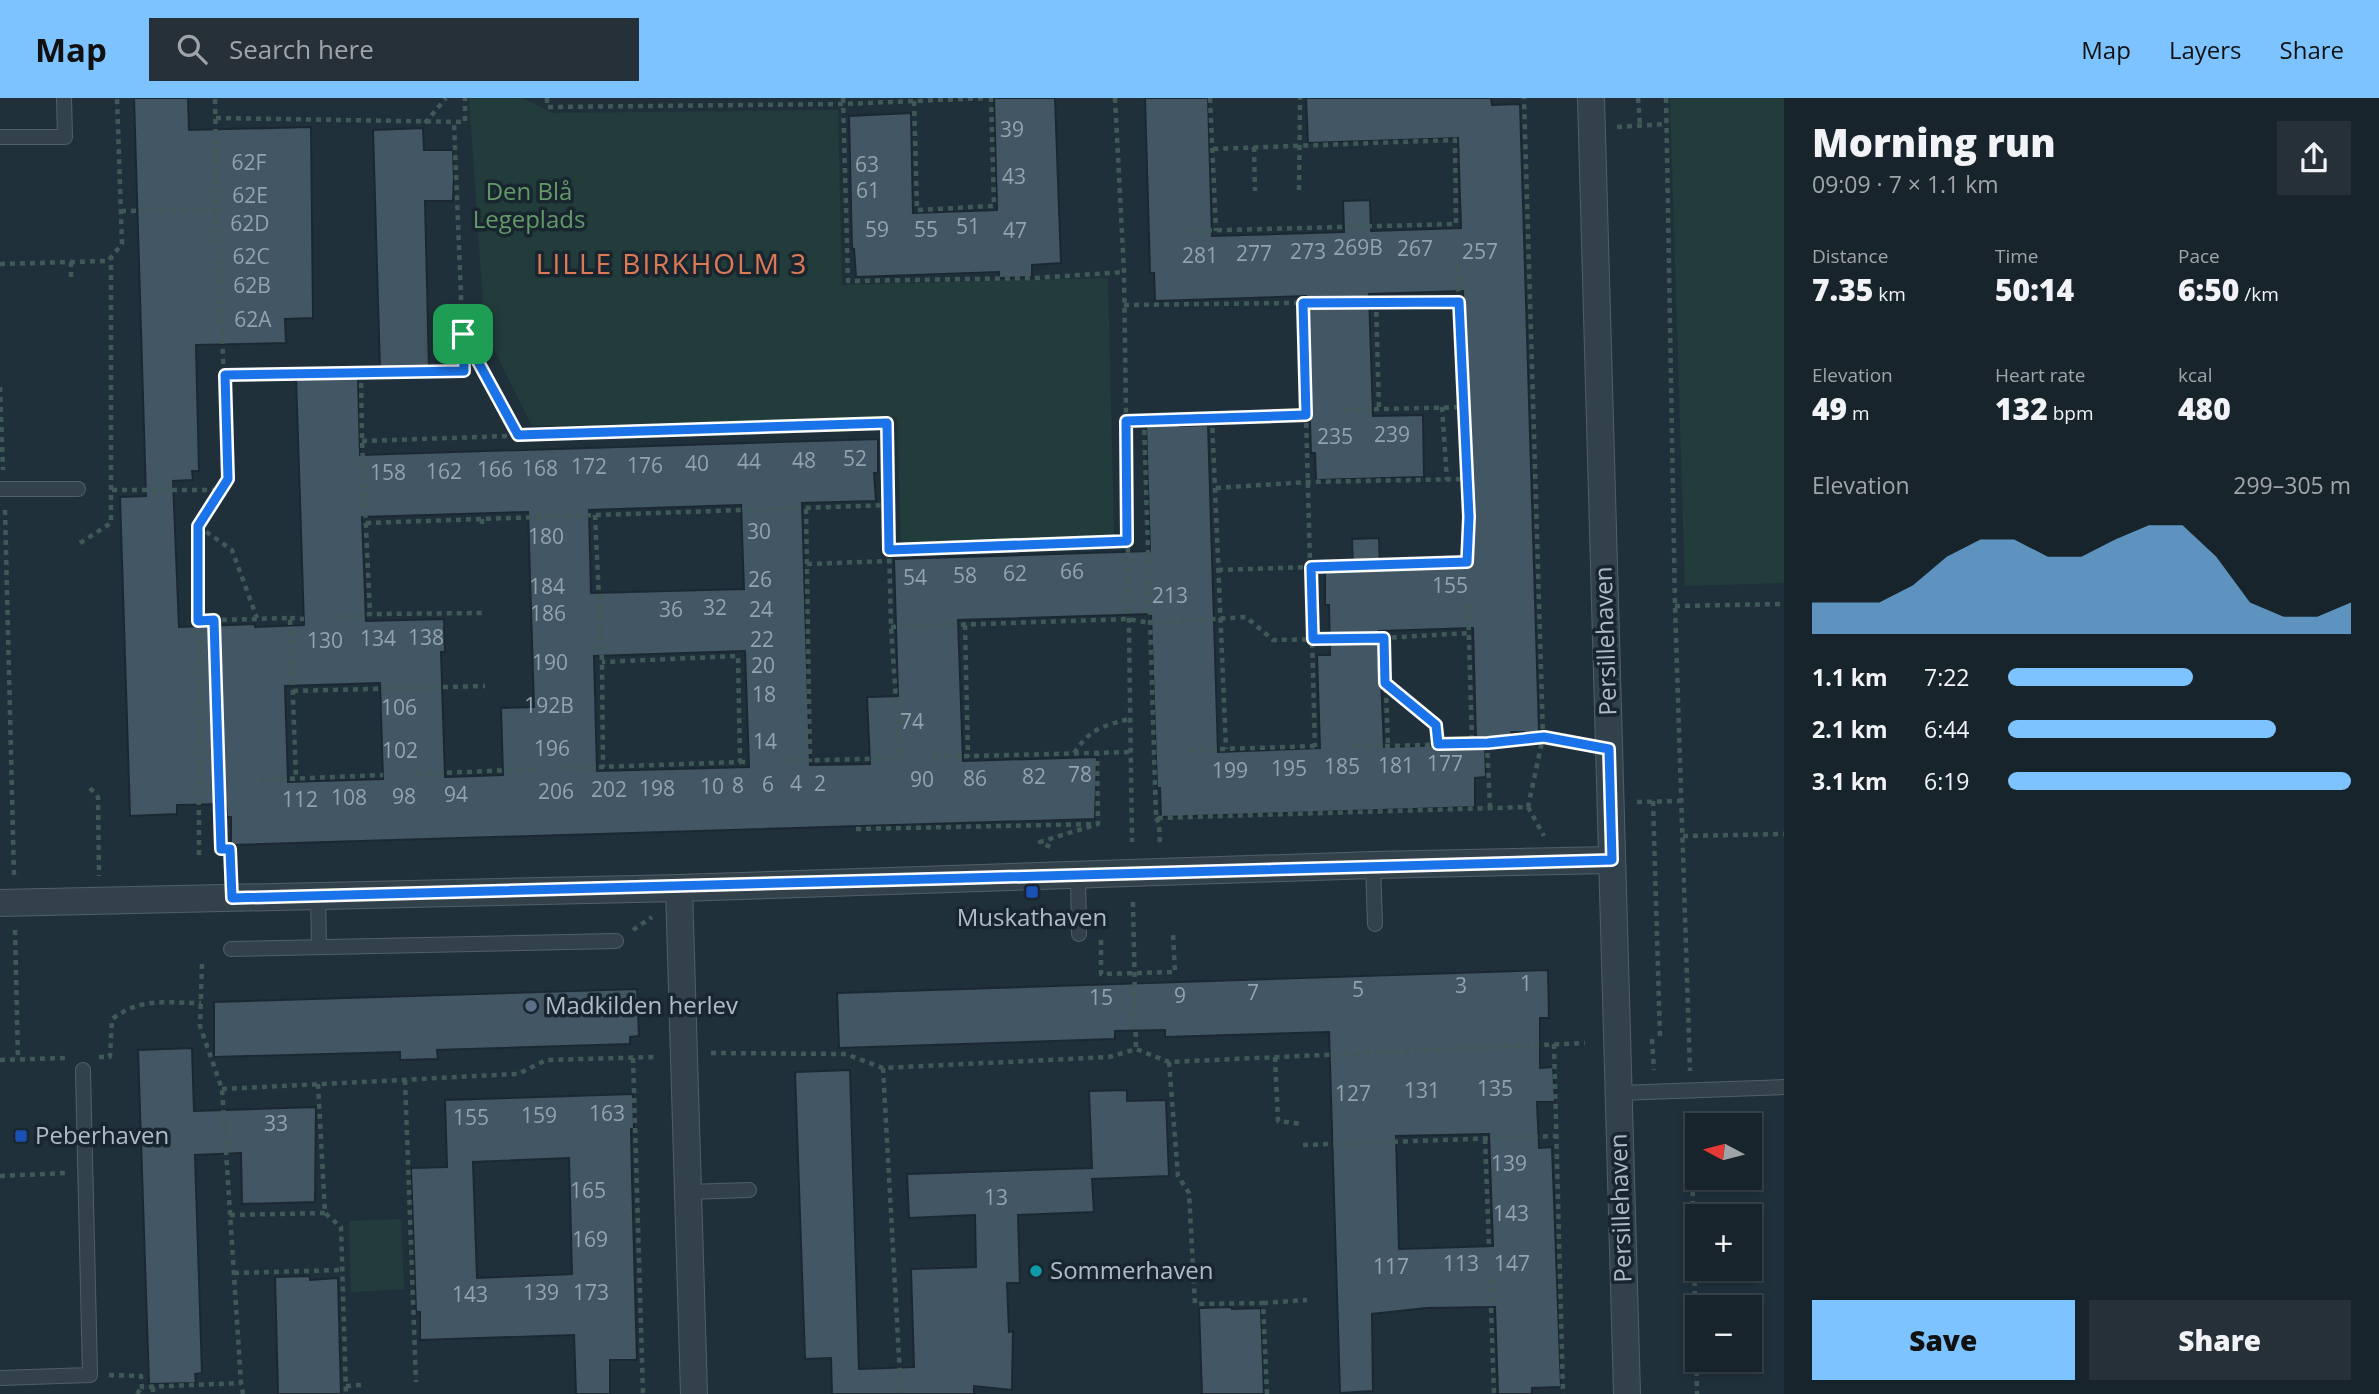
<!DOCTYPE html>
<html lang="en">
<head>
<meta charset="utf-8">
<style>
	body { margin:0; font-family:"Open Sans",sans-serif; background:#253038; color:#f1f3f6; height:100vh; display:flex; flex-direction:column; font-size:26px; white-space:nowrap }
	* { box-sizing:border-box; margin:0 }
	p { font-size:23px; color:#9fa4a9 }
	.icon { flex:none; width:38px; height:38px; fill:none; stroke:currentColor; stroke-width:2; stroke-linecap:round; stroke-linejoin:round }
	.map { position:relative; flex:1; overflow:hidden }
	.panel { display:flex; flex-direction:column; background:#18242c; width:595px }
	.panel>* { flex:none }
	.needle { width:46px; rotate:277deg }
	.controls { position:absolute; left:1685px; top:1015px; display:grid; gap:14px }
	.controls a { display:grid; place-items:center; width:77px; height:77px; border-radius:0px; background:#18242c; box-shadow:0 4px 10px #0003,0 0 0 2px #364148; font-size:35px }
	.pin { position:absolute; display:grid; place-items:center; width:60px; height:60px; color:#fff; margin:-30px; border-radius:14px; box-shadow:0 4px 10px #0006 }
	.round { display:grid; place-items:center; flex:none; width:74px; height:74px; border-radius:0px; background:#253038 }
	.headline { display:flex; align-items:center; justify-content:space-between; height:119px; padding:0 28px }
	h1 { font-size:38px; font-weight:800; line-height:52px }
	.metrics { display:grid; grid-template-columns:repeat(3,1fr); gap:10px; height:119px; padding:7px 28px }
	.metrics div { display:grid; align-content:center }
	.metrics b { font-size:30px; font-weight:800 }
	.metrics small { font-size:19px; font-weight:400 }
	.metrics p { font-size:19px }
	.chart { height:196px; padding:14px 28px }
	.chart p { display:flex; justify-content:space-between }
	.chart svg { width:100%; height:126px; margin-top:7px; fill:#7cc3ff; opacity:.7 }
	.cta { display:flex; gap:14px; margin-top:auto; padding:14px 28px }
	.cta a { flex:1; height:80px; border-radius:0px; background:#7cc3ff; color:#111; font-size:28px; font-weight:800; line-height:80px; text-align:center }
	.cta a+a { background:#253038; color:#f1f3f6 }
	ul { padding:0 28px; list-style:none; font-size:23px }
	li { display:grid; grid-template-columns:112px 84px 1fr; align-items:center; height:52px }
	li i { height:18px; border-radius:9px; background:#7cc3ff }
	header { display:flex; align-items:center; gap:42px; box-sizing:border-box; height:98px; padding:0 35px; background:#7cc3ff; color:#111 }
	header strong { font-size:33px }
	nav { display:flex; gap:38px; margin-inline-start:auto; font-size:24px }
	.search { width:490px; height:63px; background:#253038; display:flex; align-items:center; gap:18px; box-sizing:border-box; padding:0 24px; border-radius:0px; color:#9fa4a9; font-size:26px }
	main { display:flex; flex:1; min-height:0 }
	.map>svg:first-child { display:block }
</style>
</head>
<body>
<header>
<strong>Map</strong>
<div class="search"><svg class="icon" aria-label="search" viewBox="0 0 24 24"><circle cx="10" cy="10" r="6"/><path d="M15 15l6 6"/></svg>Search here</div>
<nav><a>Map</a><a>Layers</a><a>Share</a></nav>
</header>
<main>
<div class="map">
<svg width="1784" height="1296" viewBox="0 0 1784 1296">
	<rect width="100%" height="100%" fill="#20303b"/>
	<g fill="#223c3b">
		<path d="M469,0H522L553,15L838,12L842,187L1108,180L1114,437L901,445L897,320L532,328L485,233Z"/>
		<path d="M1670,0H1784V485L1685,488Z"/>
		<path d="M401,1121L404,1191L351,1194L349,1123Z"/>
	</g>
	<g fill="#425663" stroke="#1b2832" stroke-width="2" fill-rule="evenodd">
		<path d="M134,0H188L189,32L311,29L313,220L285,221L286,245L196,247L199,373H192L193,382L173,383L179,529L255,526V529L304,527L296,278L330,277V280H358L360,357L878,341V375H874L876,403L802,405L810,667L870,666L867,599L898,598L894,461L1150,453L1146,326L1180,325V328L1208,327L1218,654L1320,650L1317,557H1330L1329,507H1325V473L1353,472L1352,441L1379,440L1380,471L1471,468L1463,193L1369,196L1373,318L1423,317L1424,379L1316,382L1315,355H1311L1306,198L1155,203L1154,175H1150L1145,0H1208L1212,138L1344,134L1343,103L1370,102L1371,133L1461,130L1458,40L1308,45L1306,0H1491L1492,7L1520,6L1539,634H1511V639L1476,640L1473,530L1379,533L1384,649L1485,646L1486,679L1475,680V709L1161,719L1160,690H1157L1151,516L958,522L963,663L1097,659L1095,721L231,747V719H227L226,706L177,707V716L130,718L120,399L146,398ZM741,407L744,491L591,495L589,412ZM528,414L534,609L501,610L503,677L445,679L441,554H445L444,521L366,523L362,419ZM745,553L749,669L597,673L594,558ZM380,585L383,681L288,684L285,588Z"/>
		<path d="M994,0H1055L1061,165L1032,167V179L999,180V174L856,179L854,151H852L849,18L911,15L913,115L997,112Z"/>
		<path d="M423,30L424,52H453L454,80L453,103H425L429,271L380,272L373,32Z"/>
		<path d="M1548,872L1549,920H1540V970L1553,969L1555,1004H1537L1539,1050L1552,1049L1561,1289L1532,1290V1296H1498L1495,1209L1427,1210L1372,1216L1373,1293L1340,1295L1329,934L1165,939V932L1115,933V941L839,950L837,895ZM1489,1036L1493,1148L1399,1151L1396,1038Z"/>
		<path d="M637,891L639,938L630,939V946L437,952L438,961L400,962V954L214,959V904Z"/>
		<path d="M192,950L194,1013L316,1009L315,1104L242,1106L241,1055L195,1057L202,1275L195,1276L196,1285L149,1286L138,952Z"/>
		<path d="M850,972L859,1271L914,1269L911,1171L976,1169L975,1117L909,1120L907,1076L1092,1070L1089,993L1127,992V1003L1166,1002L1169,1078L1092,1081L1094,1114L1018,1117L1020,1185H1007L1009,1234L1013,1233L1012,1292L974,1288V1296H832L831,1260L805,1261L795,974Z"/>
		<path d="M633,996L634,1031H631L632,1080L637,1262H610V1296H576L574,1237L420,1242V1214H416L411,1070L447,1069L445,1002ZM569,1060L572,1176L477,1180L473,1064Z"/>
		<path d="M310,1178V1182L338,1180L341,1296H278L275,1179Z"/>
		<path d="M1232,1209V1211L1261,1210L1264,1296H1202L1199,1210Z"/>
	</g>
	<g fill="none" stroke-linecap="round" stroke-linejoin="round">
		<defs>
			<g id="service">
				<path d="M0,39H65L64,0"/>
				<path d="M0,391H78"/>
				<path d="M1373,767L1375,826"/>
				<path d="M1078,776L1079,836"/>
				<path d="M318,798L319,849"/>
				<path d="M231,851L616,843"/>
				<path d="M1618,995L1784,989"/>
				<path d="M688,1094L749,1092"/>
				<path d="M0,1280L90,1277L83,972"/>
			</g>
			<g id="minor">
				<path d="M1591,0L1627,1296"/>
				<path d="M679,790L694,1296"/>
				<path d="M0,805L679,790L1373,767L1612,762"/>
			</g>
		</defs>
		<use href="#service" stroke="#515f69" stroke-width="16"/>
		<use href="#minor" stroke="#515f69" stroke-width="28"/>
		<g stroke="#3f5957" stroke-width="4.5" stroke-dasharray="5 5" stroke-linecap="butt">
			<path d="M547,0V9L843,6L988,0"/>
			<path d="M843,0L848,183L1035,180L1124,174"/>
			<path d="M1115,0L1124,174L1132,744"/>
			<path d="M1210,0L1216,133"/>
			<path d="M1638,0L1640,28"/>
			<path d="M1666,0L1675,508L1690,973"/>
			<path d="M914,3L917,112L994,108L991,0"/>
			<path d="M216,20L465,24V0"/>
			<path d="M425,25L446,0"/>
			<path d="M1617,29L1667,26"/>
			<path d="M1254,49L1255,93"/>
			<path d="M1299,92L1300,0"/>
			<path d="M121,113L217,112"/>
			<path d="M1187,133L1456,126L1455,42L1212,51"/>
			<path d="M71,164V183"/>
			<path d="M0,166L108,163L122,146L117,0"/>
			<path d="M1376,204L1379,312"/>
			<path d="M1303,205L1315,649"/>
			<path d="M1124,207L1459,203"/>
			<path d="M464,236L518,336"/>
			<path d="M361,275L362,343L370,516"/>
			<path d="M225,277L464,273L454,25"/>
			<path d="M0,289L3,372"/>
			<path d="M1442,309L1447,382"/>
			<path d="M1344,312L1464,309"/>
			<path d="M1212,320L1226,651"/>
			<path d="M1144,322L1156,720L1528,709L1543,639L1524,0"/>
			<path d="M1126,323L1309,317"/>
			<path d="M362,343L886,325L891,529L900,660L781,663"/>
			<path d="M1216,390L1307,384L1467,381"/>
			<path d="M112,392H221"/>
			<path d="M806,411L810,664"/>
			<path d="M5,412L14,778"/>
			<path d="M595,417L602,564L603,669"/>
			<path d="M482,421V431"/>
			<path d="M366,425L889,407"/>
			<path d="M198,428L232,452L257,520"/>
			<path d="M80,445L111,425V160"/>
			<path d="M889,452L1127,443"/>
			<path d="M807,466L889,463"/>
			<path d="M1218,472L1467,464L1469,419L1457,165"/>
			<path d="M1468,507L1472,645"/>
			<path d="M1675,508L1784,506"/>
			<path d="M290,520L304,521"/>
			<path d="M337,520L370,516L483,515"/>
			<path d="M198,523L214,522"/>
			<path d="M965,527L968,659"/>
			<path d="M891,529L1128,521L1150,525L1246,519L1273,542L1384,540L1469,535"/>
			<path d="M1384,540L1388,647"/>
			<path d="M1385,585L1436,627L1438,646"/>
			<path d="M293,593L485,588"/>
			<path d="M1487,645L1490,710"/>
			<path d="M1355,649L1487,645L1543,639L1584,646"/>
			<path d="M1190,652L1320,648"/>
			<path d="M1074,655C1090,631 1102,628 1129,621"/>
			<path d="M934,659L1130,654"/>
			<path d="M740,664H748"/>
			<path d="M569,670L740,664L738,558L602,564"/>
			<path d="M417,676L535,671"/>
			<path d="M260,682L383,677"/>
			<path d="M90,690L98,699L99,778"/>
			<path d="M1653,703L1660,940"/>
			<path d="M1637,704L1681,703"/>
			<path d="M1528,709L1544,738"/>
			<path d="M1156,720L1159,725L1160,748"/>
			<path d="M856,731L1098,726"/>
			<path d="M1683,738L1784,736"/>
			<path d="M1050,749L1040,744L1098,726L1097,655"/>
			<path d="M199,757L198,428L228,381L217,112L215,0"/>
			<path d="M231,775L230,751H221L214,522L290,520L296,681"/>
			<path d="M1133,804L1136,951"/>
			<path d="M15,832L18,962"/>
			<path d="M633,832L652,819"/>
			<path d="M1101,842V876L1175,874L1173,836"/>
			<path d="M202,866L200,928L222,991L241,1285L243,1296"/>
			<path d="M1652,941L1654,972"/>
			<path d="M1554,946L1563,1296"/>
			<path d="M711,955L846,956L883,970L1109,959L1136,951L1169,964L1585,945"/>
			<path d="M99,959H110L112,921C142,899 165,905 201,905"/>
			<path d="M1275,959L1278,1023L1302,1026"/>
			<path d="M633,960L643,1296"/>
			<path d="M0,962L65,960"/>
			<path d="M1169,964L1178,1078L1189,1095L1195,1206L1263,1205L1267,1296"/>
			<path d="M883,970L901,1296"/>
			<path d="M405,982L416,1284"/>
			<path d="M318,986L325,1115L341,1129L346,1296"/>
			<path d="M222,991L518,976L546,962L656,959"/>
			<path d="M1691,1013L1697,1296"/>
			<path d="M1485,1041L1489,1148"/>
			<path d="M1303,1047L1556,1038"/>
			<path d="M0,1078L66,1075"/>
			<path d="M230,1117L325,1115"/>
			<path d="M234,1175L342,1172"/>
			<path d="M1490,1180L1494,1296"/>
			<path d="M1263,1205L1307,1202"/>
			<path d="M109,1277L141,1278L142,1289L241,1285"/>
			<path d="M346,1288L361,1287"/>
			<path d="M153,1289V1296"/>
			<path d="M137,1296L142,1289"/>
		</g>
		<use href="#service" stroke="#33414b" stroke-width="14"/>
		<use href="#minor" stroke="#33414b" stroke-width="26"/>
	</g>
	<g fill="none" stroke-linecap="round" stroke-linejoin="round">
		<defs>
			<path id="route" d="M1459,204L1469,419L1467,464L1311,469L1313,541L1384,540L1385,585L1436,627L1438,646L1488,645L1544,639L1609,651L1612,762C1152,772 692,791 232,800L230,751H221L214,522L198,523V428L228,381L225,277L464,273L463,236L518,337L887,325L889,452L1127,443L1126,323L1306,317L1303,205Z"/>
		</defs>
		<use href="#route" stroke="#fff" stroke-width="14"/>
		<use href="#route" stroke="#1a73e8" stroke-width="9"/>
	</g>
	<g fill="#1a4fb4" stroke="#192630" stroke-width="2.5">
		<rect x="1025" y="787" width="14" height="14" rx="3.5"/>
		<rect x="14" y="1031" width="14" height="14" rx="3.5"/>
	</g>
	<circle fill="#5c6f8a" stroke="#192630" stroke-width="2.5" cx="531" cy="908" r="7"/>
	<circle fill="#0f9aa8" stroke="#192630" stroke-width="2.5" cx="1036" cy="1173" r="7"/>
	<g text-anchor="middle" stroke-width="7" stroke-linejoin="round" paint-order="stroke">
		<g font-size="21" fill="#93a2af">
			<text x="1012" y="39">39</text>
			<text x="249" y="72">62F</text>
			<text x="867" y="74">63</text>
			<text x="1014" y="86">43</text>
			<text x="868" y="100">61</text>
			<text x="250" y="105">62E</text>
			<text x="250" y="133">62D</text>
			<text x="968" y="136">51</text>
			<text x="877" y="139">59</text>
			<text x="926" y="139">55</text>
			<text x="1015" y="140">47</text>
			<text x="1358" y="157">269B</text>
			<text x="1415" y="158">267</text>
			<text x="1308" y="161">273</text>
			<text x="1480" y="161">257</text>
			<text x="1254" y="163">277</text>
			<text x="1200" y="165">281</text>
			<text x="251" y="166">62C</text>
			<text x="252" y="195">62B</text>
			<text x="253" y="229">62A</text>
			<text x="1392" y="344">239</text>
			<text x="1335" y="346">235</text>
			<text x="855" y="368">52</text>
			<text x="804" y="370">48</text>
			<text x="749" y="371">44</text>
			<text x="697" y="373">40</text>
			<text x="645" y="375">176</text>
			<text x="589" y="376">172</text>
			<text x="540" y="378">168</text>
			<text x="495" y="379">166</text>
			<text x="444" y="381">162</text>
			<text x="388" y="382">158</text>
			<text x="759" y="441">30</text>
			<text x="546" y="446">180</text>
			<text x="1072" y="481">66</text>
			<text x="1015" y="483">62</text>
			<text x="965" y="485">58</text>
			<text x="915" y="487">54</text>
			<text x="760" y="489">26</text>
			<text x="1450" y="495">155</text>
			<text x="547" y="496">184</text>
			<text x="1170" y="505">213</text>
			<text x="715" y="517">32</text>
			<text x="671" y="519">36</text>
			<text x="761" y="519">24</text>
			<text x="548" y="523">186</text>
			<text x="426" y="547">138</text>
			<text x="378" y="548">134</text>
			<text x="762" y="549">22</text>
			<text x="325" y="550">130</text>
			<text x="550" y="572">190</text>
			<text x="763" y="575">20</text>
			<text x="764" y="604">18</text>
			<text x="549" y="615">192B</text>
			<text x="399" y="617">106</text>
			<text x="912" y="631">74</text>
			<text x="765" y="651">14</text>
			<text x="552" y="658">196</text>
			<text x="400" y="660">102</text>
			<text x="1445" y="673">177</text>
			<text x="1396" y="675">181</text>
			<text x="1342" y="676">185</text>
			<text x="1289" y="678">195</text>
			<text x="1230" y="680">199</text>
			<text x="1080" y="684">78</text>
			<text x="1034" y="686">82</text>
			<text x="975" y="688">86</text>
			<text x="922" y="689">90</text>
			<text x="796" y="693">4</text>
			<text x="820" y="693">2</text>
			<text x="768" y="694">6</text>
			<text x="738" y="695">8</text>
			<text x="712" y="696">10</text>
			<text x="657" y="698">198</text>
			<text x="609" y="699">202</text>
			<text x="556" y="701">206</text>
			<text x="456" y="704">94</text>
			<text x="404" y="706">98</text>
			<text x="349" y="707">108</text>
			<text x="300" y="709">112</text>
			<text x="1526" y="893">1</text>
			<text x="1461" y="895">3</text>
			<text x="1358" y="899">5</text>
			<text x="1253" y="902">7</text>
			<text x="1180" y="905">9</text>
			<text x="1101" y="907">15</text>
			<text x="1495" y="998">135</text>
			<text x="1422" y="1000">131</text>
			<text x="1353" y="1003">127</text>
			<text x="607" y="1023">163</text>
			<text x="539" y="1025">159</text>
			<text x="471" y="1027">155</text>
			<text x="276" y="1033">33</text>
			<text x="1509" y="1073">139</text>
			<text x="588" y="1100">165</text>
			<text x="996" y="1107">13</text>
			<text x="1511" y="1123">143</text>
			<text x="590" y="1149">169</text>
			<text x="1461" y="1173">113</text>
			<text x="1512" y="1173">147</text>
			<text x="1391" y="1176">117</text>
			<text x="541" y="1202">139</text>
			<text x="591" y="1202">173</text>
			<text x="470" y="1204">143</text>
		</g>
		<g font-size="24" fill="#639a67" stroke="#192630">
			<text x="529" y="102">Den Blå<tspan x="529" dy="28">Legeplads</tspan></text>
		</g>
		<g font-size="24" fill="#aebcc8" stroke="#192630">
			<text transform="translate(1606 543) rotate(-92)" y="8">Persillehaven</text>
			<text transform="translate(1621 1110) rotate(-92)" y="8">Persillehaven</text>
		</g>
		<g font-size="24" fill="#aebcc8" stroke="#192630" text-anchor="start">
			<text x="1032" y="828" text-anchor="middle">Muskathaven</text>
			<text x="545" y="916">Madkilden herlev</text>
			<text x="35" y="1046">Peberhaven</text>
			<text x="1050" y="1181">Sommerhaven</text>
		</g>
		<g font-size="28" letter-spacing="2" fill="#dc7a55" stroke="#192630">
			<text x="672" y="176">LILLE BIRKHOLM 3</text>
		</g>
	</g>
</svg>
<div class="controls">
<a><svg class="needle" viewBox="-14 -14 28 28"><path d="M0-13l5 13h-10z" fill="#e53935"/><path d="M0 13l5-13h-10z" fill="#9fa4a9"/></svg></a>
<a>+</a>
<a>−</a>
</div>
<div class="pin" style="left:463px;top:236px;background:#1e9e55"><svg class="icon" aria-label="arrive" viewBox="0 0 24 24"><path d="M6 21V4h12l-3 4 3 4H6"/></svg></div>
</div>
<section class="panel">
<div class="headline"><div><h1>Morning run</h1><p>09:09 · 7 × 1.1 km</p></div><a class="round"><svg class="icon" aria-label="share" viewBox="0 0 24 24"><path d="M12 15V3M7 8l5-5 5 5M5 13v7h14v-7"/></svg></a></div>
<div class="metrics">
<div><p>Distance</p><b>7.35<small> km</small></b></div>
<div><p>Time</p><b>50:14</b></div>
<div><p>Pace</p><b>6:50<small> /km</small></b></div>
</div>
<div class="metrics">
<div><p>Elevation</p><b>49<small> m</small></b></div>
<div><p>Heart rate</p><b>132<small> bpm</small></b></div>
<div><p>kcal</p><b>480</b></div>
</div>
<div class="chart"><p><span>Elevation</span>299–305 m</p>
<svg viewBox="0 0 160 44" preserveAspectRatio="none"><path d="M0 44V33L10 33L20 33L30 27L40 17L50 11L60 11L70 17L80 17L90 11L100 6L110 6L120 17L130 33L140 38L150 38L160 33V44z"/></svg>
</div>
<ul>
<li><b>1.1 km</b>7:22<i style="width:54%"></i></li>
<li><b>2.1 km</b>6:44<i style="width:78%"></i></li>
<li><b>3.1 km</b>6:19<i style="width:100%"></i></li>
</ul>
<div class="cta"><a>Save</a><a>Share</a></div>
</section>
</main>
</body>
</html>
